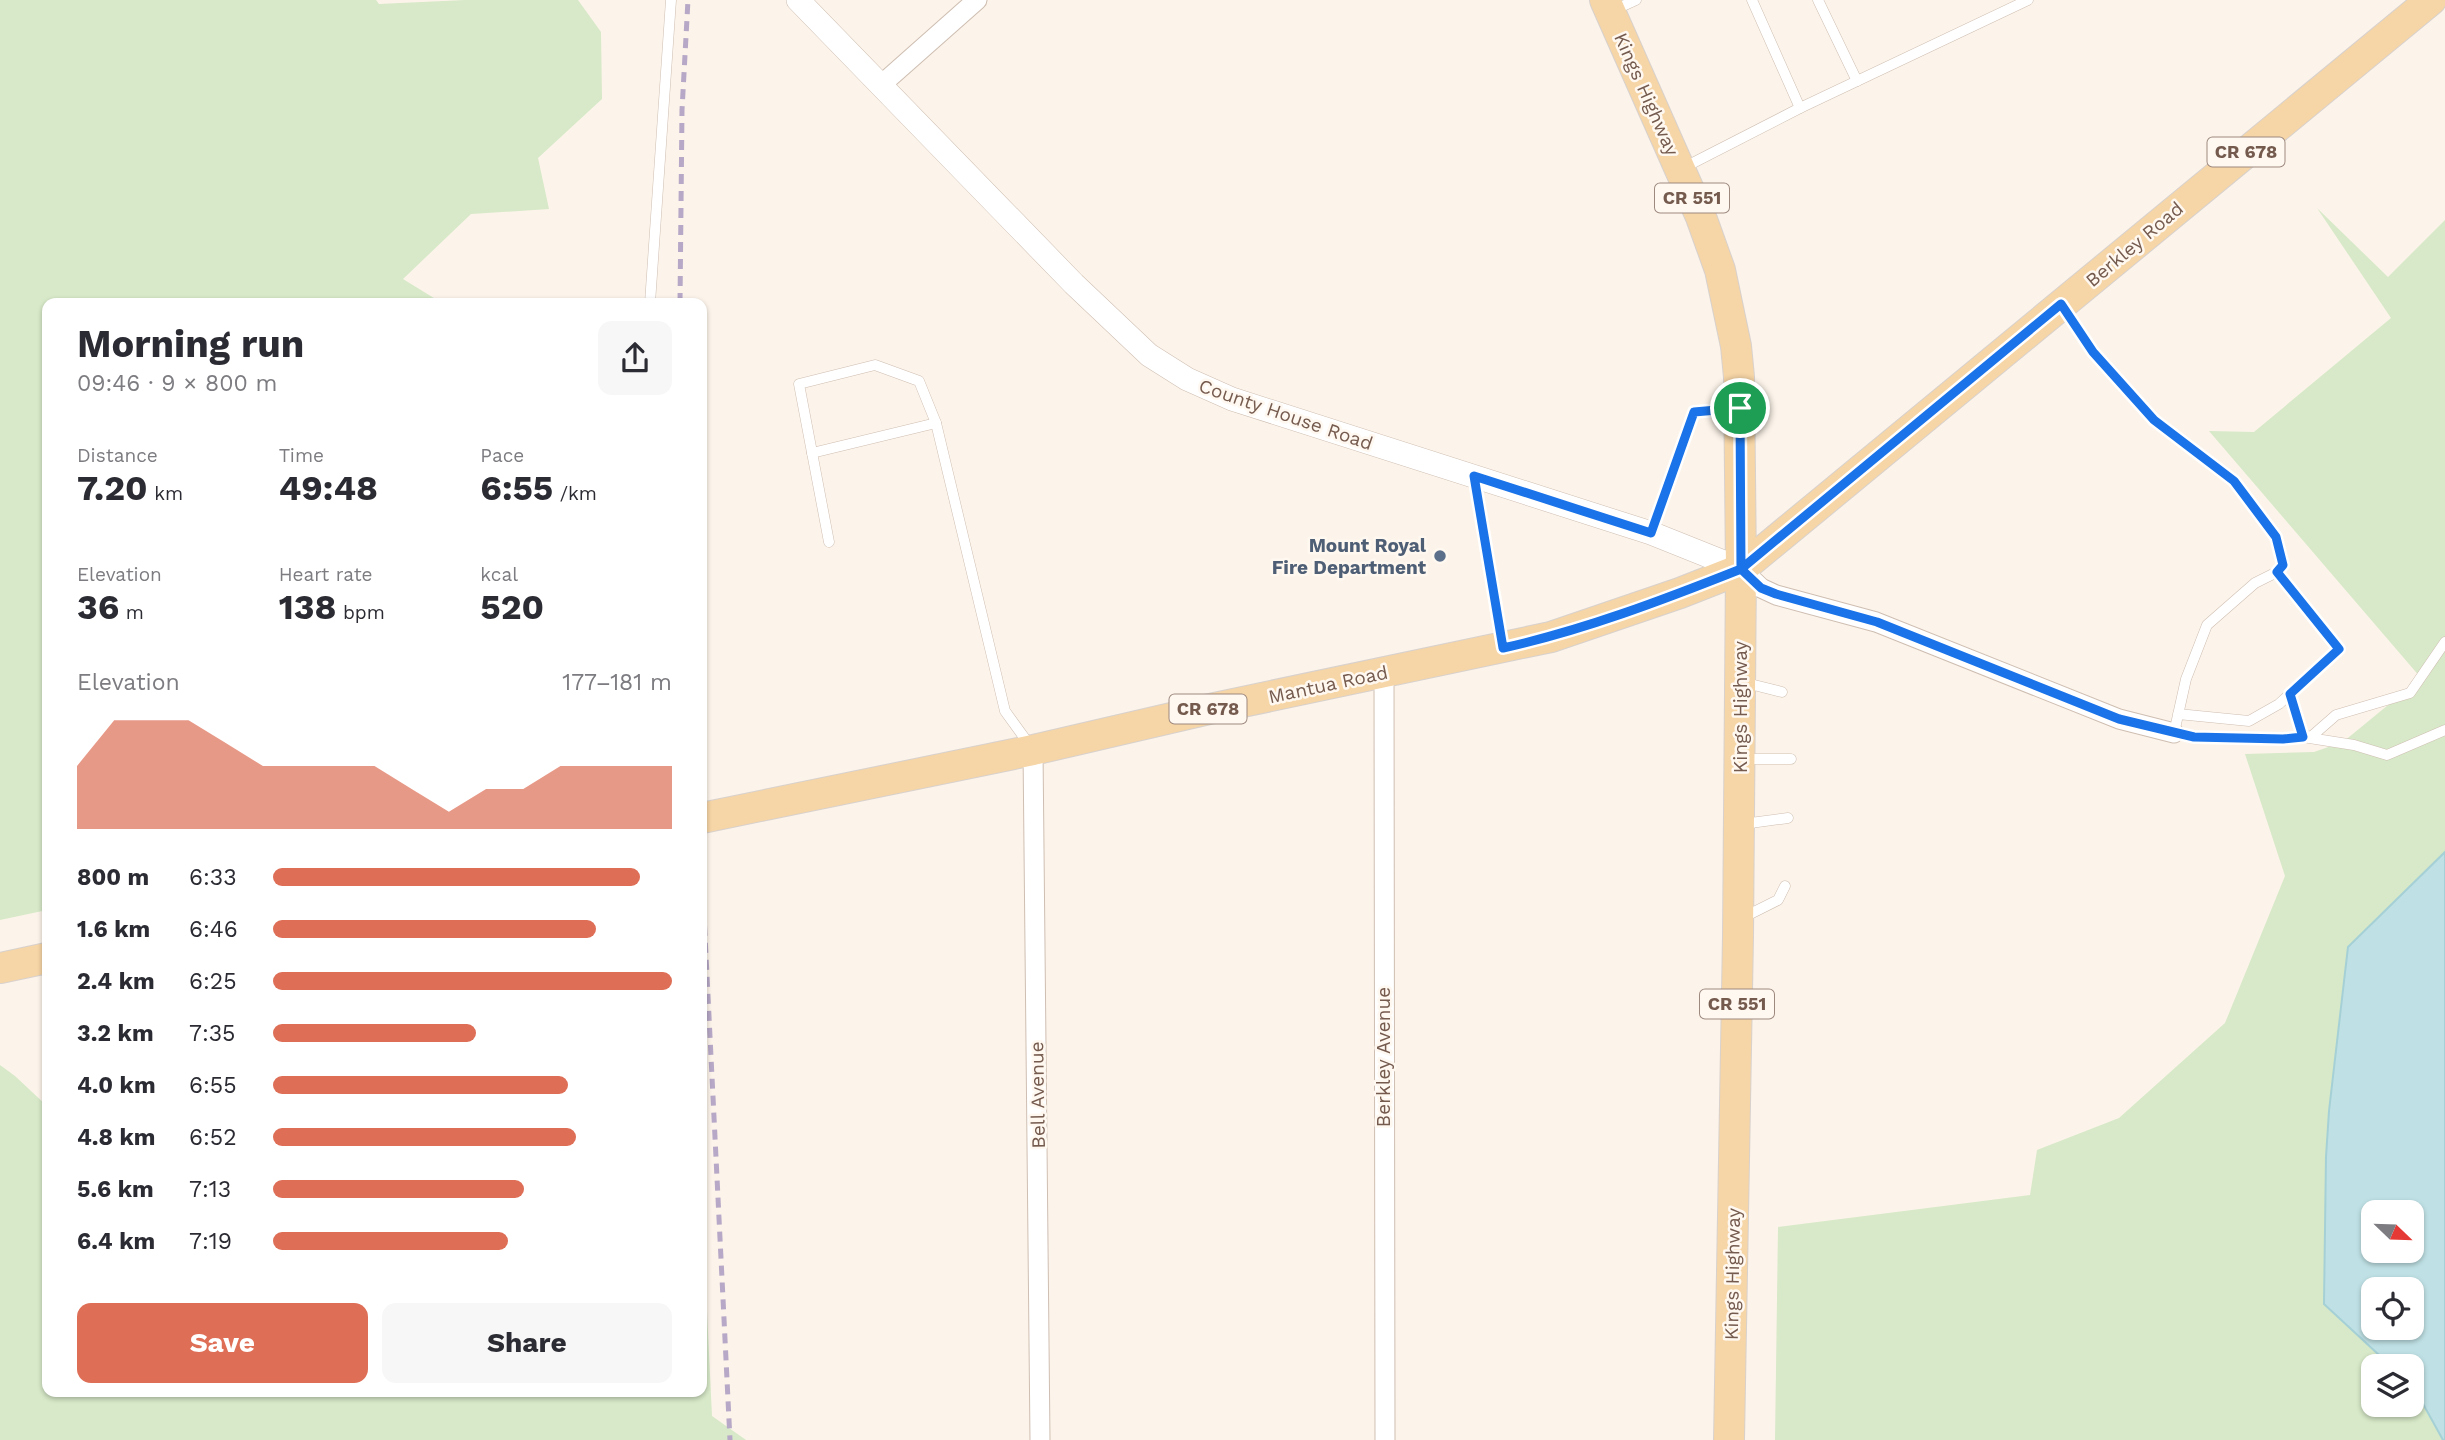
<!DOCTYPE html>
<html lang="en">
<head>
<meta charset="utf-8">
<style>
	body { margin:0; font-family:"Work Sans",sans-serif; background:#f7f7f7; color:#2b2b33; height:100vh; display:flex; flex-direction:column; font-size:26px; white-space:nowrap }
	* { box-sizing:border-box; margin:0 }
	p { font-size:23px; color:#7c7c81 }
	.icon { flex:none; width:38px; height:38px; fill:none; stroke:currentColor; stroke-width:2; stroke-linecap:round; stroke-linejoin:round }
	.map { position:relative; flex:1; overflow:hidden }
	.details { position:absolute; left:42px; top:298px; width:665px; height:1099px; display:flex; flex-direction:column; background:#fff; border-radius:14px; box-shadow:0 2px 5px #0004 }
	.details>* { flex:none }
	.needle { width:46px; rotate:113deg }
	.controls { position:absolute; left:2361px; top:1200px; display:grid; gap:14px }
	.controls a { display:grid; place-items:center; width:63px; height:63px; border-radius:14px; background:#fff; box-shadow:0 2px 5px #0004; font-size:35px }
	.pin { position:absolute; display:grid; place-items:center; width:60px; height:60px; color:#fff; margin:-30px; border:4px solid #fff; border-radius:50%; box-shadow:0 2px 7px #0007 }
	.round { display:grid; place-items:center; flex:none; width:74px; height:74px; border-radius:14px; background:#f7f7f7 }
	.headline { display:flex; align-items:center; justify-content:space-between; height:119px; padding:0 35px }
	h1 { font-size:38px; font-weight:700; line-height:52px }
	.stats { display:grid; grid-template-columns:repeat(3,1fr); gap:10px; height:119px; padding:7px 35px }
	.stats div { display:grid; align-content:center }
	.stats b { font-size:35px; font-weight:700 }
	.stats small { font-size:19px; font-weight:400 }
	.stats p { font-size:19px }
	.chart { height:196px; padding:14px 35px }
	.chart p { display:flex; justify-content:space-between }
	.chart svg { width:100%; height:126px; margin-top:7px; fill:#de6e56; opacity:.7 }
	.action { display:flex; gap:14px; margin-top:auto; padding:14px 35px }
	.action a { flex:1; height:80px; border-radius:14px; background:#de6e56; color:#fff; font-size:28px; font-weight:700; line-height:80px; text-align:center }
	.action a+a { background:#f7f7f7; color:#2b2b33 }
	ul { padding:0 35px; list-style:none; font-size:23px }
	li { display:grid; grid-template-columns:112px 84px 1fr; align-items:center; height:52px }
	li i { height:18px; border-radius:9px; background:#de6e56 }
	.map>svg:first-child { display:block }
</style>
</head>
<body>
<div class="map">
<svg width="2445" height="1440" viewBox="0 0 2445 1440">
	<rect width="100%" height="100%" fill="#fcf4ea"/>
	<g fill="#d7e9c8">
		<path d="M0,0H376L379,4L465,0H578L601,32L602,99L538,158L549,209L471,214L403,279L442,303H47V910L0,920Z"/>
		<path d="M2317,208L2388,277L2445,220V852L2348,947L2329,1111L2326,1157L2324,1303L2392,1367H2373V1405H2412V1384L2443,1440H1775L1778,1227L2030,1195L2037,1150L2119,1118L2225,1023L2285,876L2245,754L2314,752L2343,742L2421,678L2209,431L2254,432L2391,318Z"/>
		<path d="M0,1065L15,1076L47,1106V1391H702L703,1228L712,1416L746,1440H0Z"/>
	</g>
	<path fill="#bfe1e5" stroke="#a5d0d6" stroke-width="2" fill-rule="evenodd" d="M2445,852V1440H2443L2412,1384V1367H2392L2324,1304L2326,1157L2329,1111L2348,947ZM2373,1213H2412V1251H2373ZM2373,1290H2412V1328H2373Z"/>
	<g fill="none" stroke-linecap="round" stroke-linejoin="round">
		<defs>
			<g id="service">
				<path d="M1752,0L1800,108"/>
				<path d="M1818,0L1857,81"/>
				<path d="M1614,10L1636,0"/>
				<path d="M1683,168L1800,108L2028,0"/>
				<path d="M650,303L671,0"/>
				<path d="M2063,307L2093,352L2154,420L2233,481L2276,536L2283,565L2277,572"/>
				<path d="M812,453L936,423"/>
				<path d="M1474,477L1502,645"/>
				<path d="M1651,533L1694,412L1736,408"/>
				<path d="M829,542L799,384L875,365L919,381L936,423L1005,711L1031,747"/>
				<path d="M1742,682L1782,692"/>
				<path d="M2290,694L2303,737L2354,745L2387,755L2445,730"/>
				<path d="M2178,714L2249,721L2279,704L2339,649L2277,572L2255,583L2207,625L2186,679L2174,733L2195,737L2283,739L2312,736L2336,715L2410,693L2445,642"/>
				<path d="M1744,759H1791"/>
				<path d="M1743,824L1788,818"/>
				<path d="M1742,918L1778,900L1785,886"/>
			</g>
			<g id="minor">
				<path d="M881,85L977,0"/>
				<path d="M1741,569L1761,588L1776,595L1876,622L2119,719L2174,733"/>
				<path d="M1384,673L1385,1440"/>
				<path d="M1033,750L1040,1440"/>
			</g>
			<path id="tertiary" d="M798,0L1074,284L1149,355L1187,379L1232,399L1651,533L1741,569"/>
			<g id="primary">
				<path d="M1605,0L1701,217L1720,270L1736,346L1739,377L1741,569L1738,936L1729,1440"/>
				<path d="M702,818L1033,750L1214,708L1551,637L1680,593L1741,569L2431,0"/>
				<path d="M0,968L47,958"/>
			</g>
		</defs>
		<use href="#service" stroke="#cfbeb2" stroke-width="11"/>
		<use href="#minor" stroke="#cfbeb2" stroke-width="21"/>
		<use href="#tertiary" stroke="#cfbeb2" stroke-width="24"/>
		<use href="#primary" stroke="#d8d1cd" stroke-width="32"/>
		<use href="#service" stroke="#fff" stroke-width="10"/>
		<use href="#minor" stroke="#fff" stroke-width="19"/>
		<use href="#tertiary" stroke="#fff" stroke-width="23"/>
		<use href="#primary" stroke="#f6d5a6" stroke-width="30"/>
		<g stroke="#b6a8c6" stroke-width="5" stroke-dasharray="10 7" stroke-linecap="butt">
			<path d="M680,303L682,110L688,0"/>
			<path d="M702,875L730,1440"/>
		</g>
	</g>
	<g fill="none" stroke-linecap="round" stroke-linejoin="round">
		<defs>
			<path id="route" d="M1740,408L1694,412L1651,533L1474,476L1503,648C1584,630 1663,600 1741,569L1761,588L1776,594L1877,622L2119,719L2194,737L2283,739L2303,737L2290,694L2339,649L2277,572L2283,565L2276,537L2234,481L2154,420L2093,352L2061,304L1741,569L1740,408"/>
		</defs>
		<use href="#route" stroke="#fff" stroke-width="14"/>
		<use href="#route" stroke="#1a73e8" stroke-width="9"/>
	</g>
	<circle fill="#5c6f8a" stroke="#fef8f0" stroke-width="2.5" cx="1440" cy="556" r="7"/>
	<g text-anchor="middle" stroke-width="5" stroke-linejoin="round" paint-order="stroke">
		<g fill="#fef8f0" stroke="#9e897f" stroke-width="2">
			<rect x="2207.5" y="137.5" width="77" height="29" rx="5"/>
			<rect x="1655" y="183.5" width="74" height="29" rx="5"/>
			<rect x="1169.5" y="694.5" width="77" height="29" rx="5"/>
			<rect x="1700" y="989.5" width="74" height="29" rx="5"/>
		</g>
		<g font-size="18" font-weight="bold" fill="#755a4e">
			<text x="2246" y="158">CR 678</text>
			<text x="1692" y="204">CR 551</text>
			<text x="1208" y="715">CR 678</text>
			<text x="1737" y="1010">CR 551</text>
		</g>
		<g font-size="19" fill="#755a4e" stroke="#fef8f0">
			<text transform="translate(1647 94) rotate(66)" y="7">Kings Highway</text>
			<text transform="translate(2134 244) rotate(-40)" y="7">Berkley Road</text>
			<text transform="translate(1286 414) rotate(19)" y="7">County House Road</text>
			<text transform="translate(1328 684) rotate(-12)" y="7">Mantua Road</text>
			<text transform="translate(1740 707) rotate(-90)" y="7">Kings Highway</text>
			<text transform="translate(1383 1057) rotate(-90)" y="7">Berkley Avenue</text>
			<text transform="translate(1037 1095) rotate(-91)" y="7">Bell Avenue</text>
			<text transform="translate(1732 1274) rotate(-89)" y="7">Kings Highway</text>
		</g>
		<g font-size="19" font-weight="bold" fill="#4e5e75" stroke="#fef8f0" text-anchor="end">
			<text x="1426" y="552">Mount Royal<tspan x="1426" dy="22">Fire Department</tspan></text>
		</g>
	</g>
</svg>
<div class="controls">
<a><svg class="needle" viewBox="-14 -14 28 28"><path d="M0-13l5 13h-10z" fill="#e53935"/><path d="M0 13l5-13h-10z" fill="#7c7c81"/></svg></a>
<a><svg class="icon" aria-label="locate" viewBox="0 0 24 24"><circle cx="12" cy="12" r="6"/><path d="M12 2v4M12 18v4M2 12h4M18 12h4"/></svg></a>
<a><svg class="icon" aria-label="layers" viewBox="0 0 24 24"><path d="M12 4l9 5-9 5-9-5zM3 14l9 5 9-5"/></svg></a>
</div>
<div class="pin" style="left:1740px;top:408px;background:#1e9e55"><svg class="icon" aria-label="arrive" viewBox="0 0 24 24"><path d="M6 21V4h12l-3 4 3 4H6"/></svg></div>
<section class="details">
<div class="headline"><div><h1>Morning run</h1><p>09:46 · 9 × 800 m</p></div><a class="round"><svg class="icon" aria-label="share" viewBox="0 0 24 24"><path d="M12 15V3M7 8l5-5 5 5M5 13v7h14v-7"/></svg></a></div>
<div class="stats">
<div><p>Distance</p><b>7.20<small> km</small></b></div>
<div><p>Time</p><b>49:48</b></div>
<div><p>Pace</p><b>6:55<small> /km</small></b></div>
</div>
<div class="stats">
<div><p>Elevation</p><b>36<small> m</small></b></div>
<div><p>Heart rate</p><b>138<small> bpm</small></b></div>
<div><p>kcal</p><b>520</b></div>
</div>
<div class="chart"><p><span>Elevation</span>177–181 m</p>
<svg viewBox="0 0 160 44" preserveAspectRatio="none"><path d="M0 44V22L10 6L20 6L30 6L40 14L50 22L60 22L70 22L80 22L90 30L100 38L110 30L120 30L130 22L140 22L150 22L160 22V44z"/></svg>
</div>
<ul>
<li><b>800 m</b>6:33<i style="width:92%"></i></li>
<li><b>1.6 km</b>6:46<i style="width:81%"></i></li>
<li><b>2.4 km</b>6:25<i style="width:100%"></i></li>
<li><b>3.2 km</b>7:35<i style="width:51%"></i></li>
<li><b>4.0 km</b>6:55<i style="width:74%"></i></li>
<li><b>4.8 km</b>6:52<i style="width:76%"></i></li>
<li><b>5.6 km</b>7:13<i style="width:63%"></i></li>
<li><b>6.4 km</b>7:19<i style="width:59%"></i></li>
</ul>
<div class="action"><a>Save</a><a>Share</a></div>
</section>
</div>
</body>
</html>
